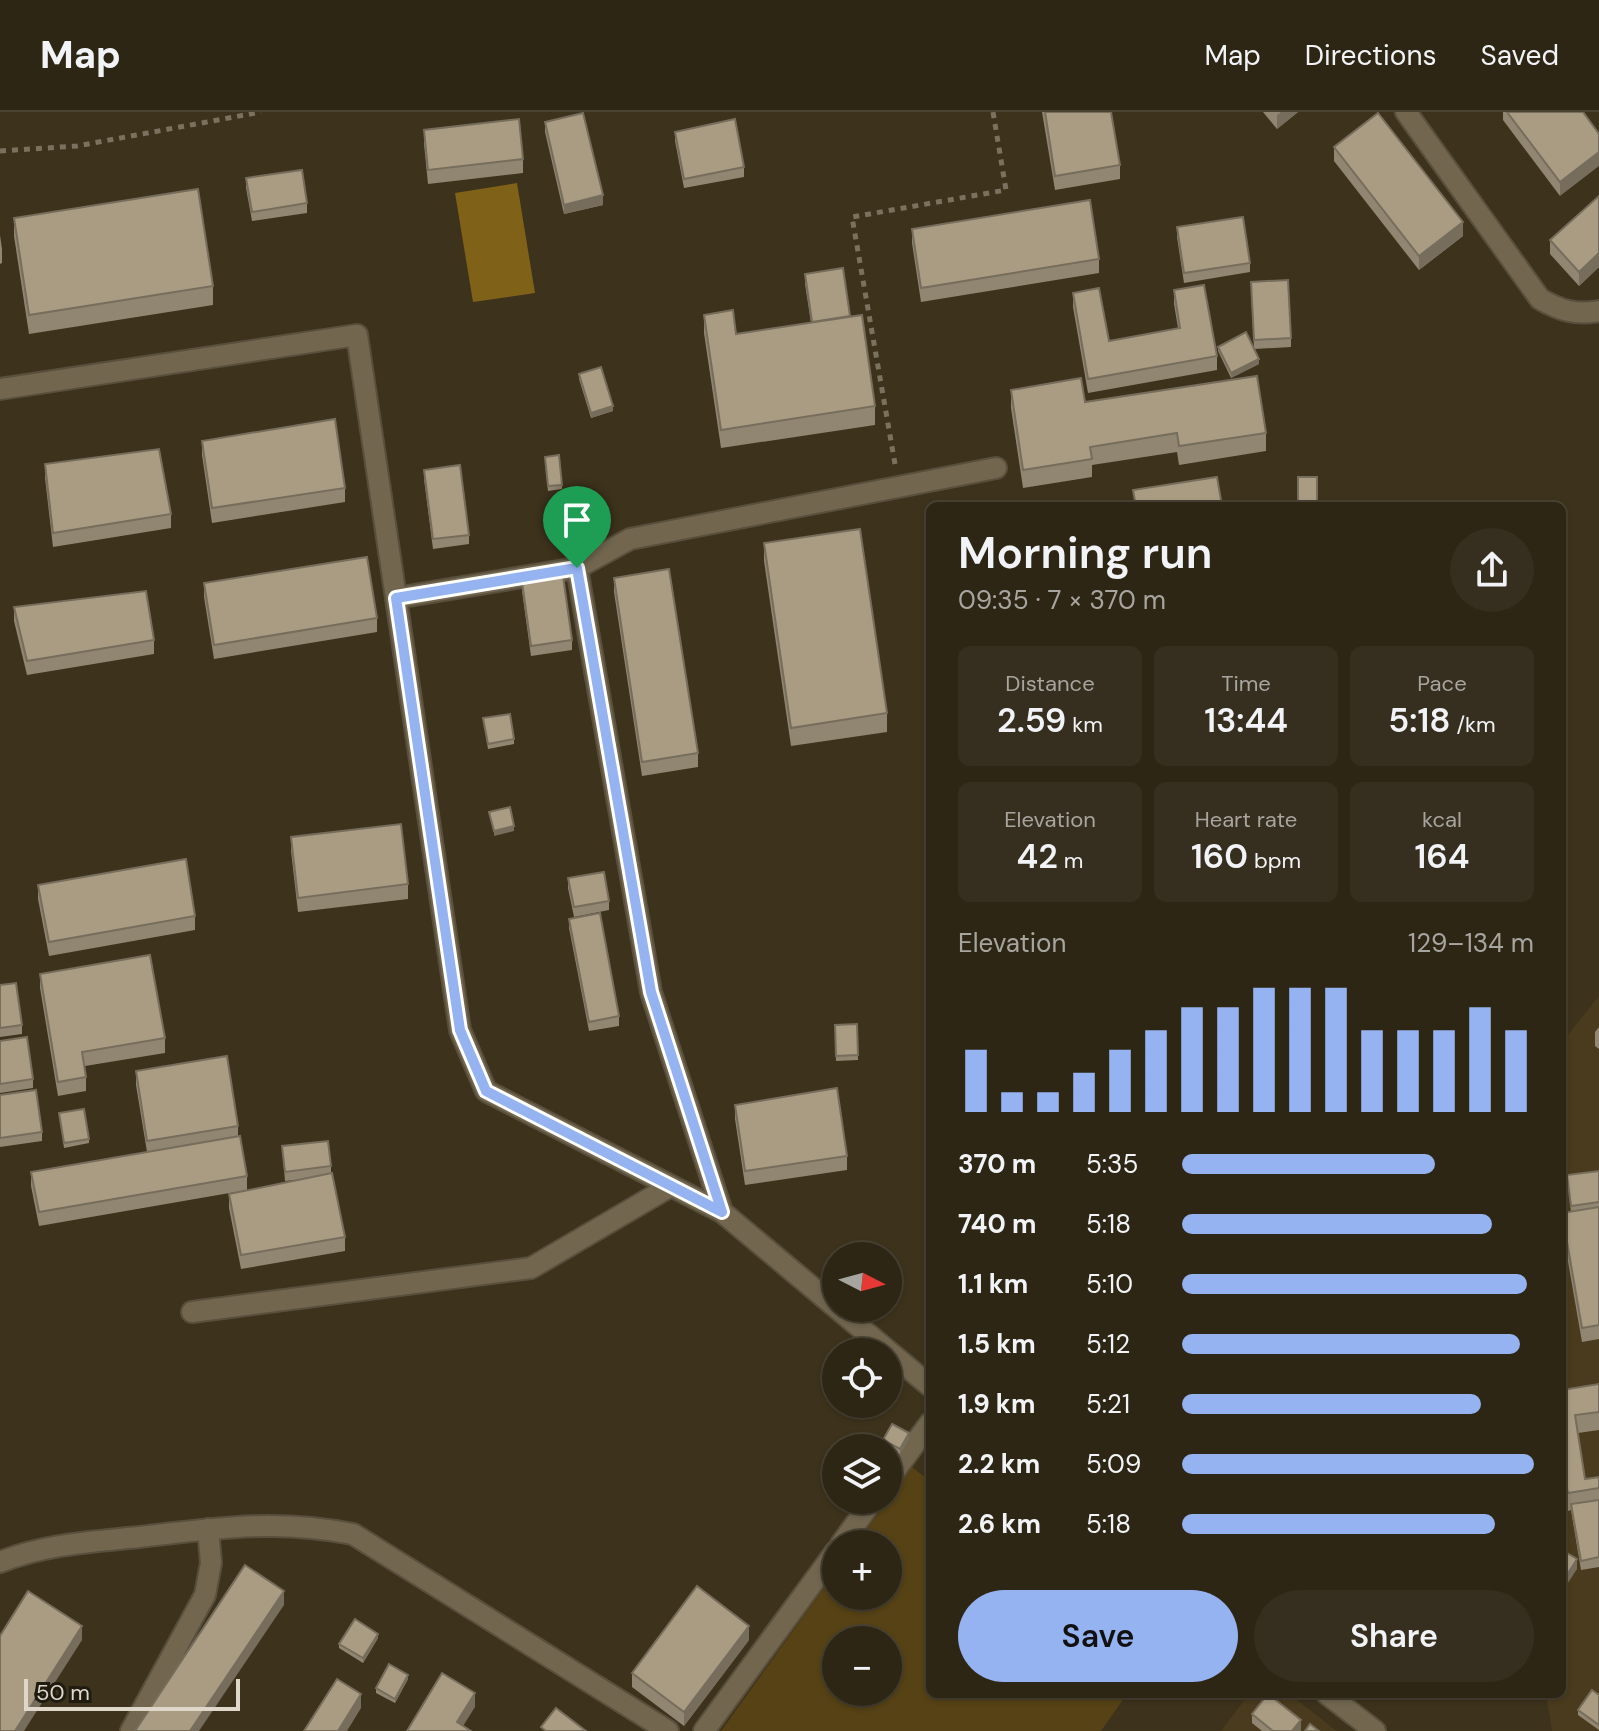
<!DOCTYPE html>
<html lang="en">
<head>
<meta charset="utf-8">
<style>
	body { margin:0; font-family:"DM Sans",sans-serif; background:#362e1e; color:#f1f3f6; height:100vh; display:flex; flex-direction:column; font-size:30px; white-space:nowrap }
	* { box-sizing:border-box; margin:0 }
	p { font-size:26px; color:#a7a5a0 }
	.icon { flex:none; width:44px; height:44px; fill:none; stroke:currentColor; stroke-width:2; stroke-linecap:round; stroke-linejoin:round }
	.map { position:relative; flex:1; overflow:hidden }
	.drawer { position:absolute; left:926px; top:390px; width:640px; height:1196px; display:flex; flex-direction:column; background:#2e2615; border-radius:12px; box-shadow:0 2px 6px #0004,0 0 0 2px #494334 }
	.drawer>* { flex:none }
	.needle { width:52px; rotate:96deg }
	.controls { position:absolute; left:822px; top:1130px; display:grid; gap:16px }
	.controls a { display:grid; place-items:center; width:80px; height:80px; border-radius:50%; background:#2e2615; box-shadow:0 2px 6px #0004,0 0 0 2px #494334; font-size:40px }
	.scale { position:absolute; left:24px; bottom:20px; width:216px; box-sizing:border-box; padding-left:8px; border:4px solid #ded7ca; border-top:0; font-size:22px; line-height:28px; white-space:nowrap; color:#ded7ca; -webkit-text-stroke:6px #1f1b11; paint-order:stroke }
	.pin { position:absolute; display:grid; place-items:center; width:68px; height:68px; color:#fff; margin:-82px -34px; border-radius:50% 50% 50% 0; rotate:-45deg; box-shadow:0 0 8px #0007 }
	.pin .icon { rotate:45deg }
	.round { display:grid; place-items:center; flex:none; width:84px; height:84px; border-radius:42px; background:#362e1e }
	.summary { display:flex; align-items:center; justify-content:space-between; height:136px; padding:0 32px }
	h1 { font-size:44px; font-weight:600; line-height:60px }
	.metrics { display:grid; grid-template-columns:repeat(3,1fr); gap:12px; height:136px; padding:8px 32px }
	.metrics div { display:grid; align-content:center; border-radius:12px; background:#362e1e; text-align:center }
	.metrics b { font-size:34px; font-weight:600 }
	.metrics small { font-size:22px; font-weight:400 }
	.metrics p { font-size:22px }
	.chart { height:224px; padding:16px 32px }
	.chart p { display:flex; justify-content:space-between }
	.chart svg { width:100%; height:144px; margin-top:8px; stroke:#95b2f1; stroke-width:6 }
	.action { display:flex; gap:16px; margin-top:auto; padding:16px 32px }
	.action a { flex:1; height:92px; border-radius:48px; background:#95b2f1; color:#111; font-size:32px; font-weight:600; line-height:92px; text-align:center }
	.action a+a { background:#362e1e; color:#f1f3f6 }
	ul { padding:0 32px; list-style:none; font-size:26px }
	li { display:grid; grid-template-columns:128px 96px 1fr; align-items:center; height:60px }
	li i { height:20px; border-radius:10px; background:#95b2f1 }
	header { display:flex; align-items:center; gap:48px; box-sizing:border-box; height:112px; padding:0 40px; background:#2e2615; border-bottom:2px solid #494334 }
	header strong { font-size:38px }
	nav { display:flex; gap:44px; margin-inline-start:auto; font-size:28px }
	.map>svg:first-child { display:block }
</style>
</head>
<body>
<header>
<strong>Map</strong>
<nav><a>Map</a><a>Directions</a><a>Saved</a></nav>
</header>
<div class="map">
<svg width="1599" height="1619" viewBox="0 0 1599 1619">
	<rect width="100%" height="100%" fill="#3d321c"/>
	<g fill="#4a3b1e">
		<path d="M1599,884V1619H1552L1546,1582H1562V930Z"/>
		<path d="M1249,1582H1289L1337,1619H1221Z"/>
	</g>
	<path fill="#564215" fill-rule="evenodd" d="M912,1355L930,1369V1582H1127L1101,1619H721L836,1459V1484H888V1432H856ZM836,1528H888V1580H836Z"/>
	<path fill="#806118" d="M517,71L535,181L473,190L455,81Z"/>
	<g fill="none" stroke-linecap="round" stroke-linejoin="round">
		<defs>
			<g id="minor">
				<path d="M1406,0L1540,187C1561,199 1576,203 1599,199"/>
				<path d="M0,277L357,223L460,918L486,979L722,1100L930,1274"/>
				<path d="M577,456L630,427L996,356"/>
				<path d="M396,486L577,456L651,880L722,1100"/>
				<path d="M192,1200L531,1156L671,1074"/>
				<path d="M888,1368L930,1311"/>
				<path d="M841,1432L873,1388"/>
				<path d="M0,1450C46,1432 90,1430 139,1425C216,1416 276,1407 353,1422L668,1619"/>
				<path d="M1327,1582L1375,1619"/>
				<path d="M131,1619L205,1483L211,1451L208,1417"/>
				<path d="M704,1619L836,1439"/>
			</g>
		</defs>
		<use href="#minor" stroke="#584f3c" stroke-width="24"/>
		<g stroke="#7b715f" stroke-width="5" stroke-dasharray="6 6" stroke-linecap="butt">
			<path d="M0,39L77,34L261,0"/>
			<path d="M895,352L852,105L1006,78L993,0"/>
		</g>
		<use href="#minor" stroke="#72664f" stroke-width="20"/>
	</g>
	<g fill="#918671">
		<path d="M1042,0H1111L1120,53V67L1055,78Z"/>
		<path d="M1263,0H1298L1277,17Z"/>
		<path d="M1503,0H1583L1560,84L1503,8Z"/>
		<path d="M545,10L603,93L564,102L545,20Z"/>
		<path d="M424,18L523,47V61L428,72L424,32Z"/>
		<path d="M675,20L744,55V65L684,76L675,29Z"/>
		<path d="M1334,35L1463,124L1419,158L1334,49Z"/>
		<path d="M246,66L307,91V101L252,109L246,76Z"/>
		<path d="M1599,84V155L1579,174L1550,142V128Z"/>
		<path d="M14,106L213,174V193L29,222L14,124Z"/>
		<path d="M1177,115L1250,151V160L1184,171L1177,125Z"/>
		<path d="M912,117L1099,147V161L921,190L912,131Z"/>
		<path d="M0,123L2,137V151L0,152Z"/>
		<path d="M805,162L850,205L875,294V313L721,336L704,221V203L736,222L811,211L805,172Z"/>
		<path d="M1174,178L1217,244V258L1088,281L1073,195V181L1109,229L1178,216L1174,192Z"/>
		<path d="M1251,179L1291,226V235L1254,237L1259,252L1231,266L1218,239V235L1254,237Z"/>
		<path d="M579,262L613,299L591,306L579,267Z"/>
		<path d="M1011,278L1266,321V339L1179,353L1177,340L1092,353V365L1023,376L1011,296Z"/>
		<path d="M202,329L345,376V390L212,411L202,343Z"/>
		<path d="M545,350L562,373V377L548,379Z"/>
		<path d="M45,352L171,402V416L53,435L45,366Z"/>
		<path d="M424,358L469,423V432L433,437L424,367Z"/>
		<rect x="1298" y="365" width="19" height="29"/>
		<path d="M764,431L887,601V620L791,634L764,449Z"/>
		<path d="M614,466L698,641V655L642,664L614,480Z"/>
		<path d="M522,470L572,528V538L531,544L522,479Z"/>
		<path d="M204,471L377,506V520L214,547L204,485Z"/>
		<path d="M14,495L154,528V542L27,563L14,509Z"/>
		<path d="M483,606L514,627V632L488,637Z"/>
		<path d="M291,725L408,772V787L298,800L291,739Z"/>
		<path d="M568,766L609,789V798L574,805L568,776Z"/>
		<path d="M38,773L195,804V818L49,844L38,787Z"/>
		<path d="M569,807L619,904V914L589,919L569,816Z"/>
		<path d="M40,862L165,926V941L85,954L86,965V979L58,984L40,876Z"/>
		<path d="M0,873L22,913V922L0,925Z"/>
		<path d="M857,912L858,948L836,949L835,913Z"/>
		<path d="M1599,915V937L1595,934V920Z"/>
		<path d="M0,929L33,967V976L0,981Z"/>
		<path d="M136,959L238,1014V1024L247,1064V1078L39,1114L31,1074V1060L147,1040L136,973Z"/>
		<path d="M0,983L42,1020V1029L0,1035Z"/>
		<path d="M735,993L847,1044V1058L745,1073L735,1007Z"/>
		<path d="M59,1001L89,1027V1031L64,1036Z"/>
		<path d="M282,1034L331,1054V1062L345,1125V1139L241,1157L229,1096V1082L304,1067L285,1069Z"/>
		<path d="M1599,1059V1227L1582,1230L1562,1115V1101L1571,1100L1567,1063Z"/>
		<path d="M1599,1272V1318L1578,1321L1585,1367L1599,1365V1455L1581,1458L1571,1398L1568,1399L1566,1391L1562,1392V1278Z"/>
		<path d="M909,1326L900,1342L883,1333V1328Z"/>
		<path d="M378,1526L363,1551L339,1536V1532Z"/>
		<path d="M749,1528L684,1614L632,1575V1561Z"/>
		<path d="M408,1567L395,1591L376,1581V1576Z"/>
		<path d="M1599,1583V1618L1578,1603V1598Z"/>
		<path d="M1252,1602L1301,1618L1300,1619H1262L1252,1611Z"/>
	</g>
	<g fill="#766d5c">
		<path d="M1281,0H1298L1277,17V3Z"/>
		<path d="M1599,40V54L1560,84V70Z"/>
		<path d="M603,83V93L564,102V93Z"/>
		<path d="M1463,110V124L1419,158V144Z"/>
		<path d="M1599,141V155L1579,174V160Z"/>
		<path d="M1259,247V252L1231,266V261Z"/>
		<path d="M613,294V299L591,306V301Z"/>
		<path d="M514,714V719L494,724V719Z"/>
		<path d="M909,1321V1326L900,1342V1337Z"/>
		<path d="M1577,1447V1457L1562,1480V1471Z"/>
		<path d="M284,1479V1493L199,1619H190Z"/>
		<path d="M82,1514V1528L24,1619H15Z"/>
		<path d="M749,1514V1528L684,1614V1600Z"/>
		<path d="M378,1522V1526L363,1551V1546Z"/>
		<path d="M408,1563V1567L395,1591V1587Z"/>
		<path d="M475,1581V1595L460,1619L457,1610Z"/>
		<path d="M361,1582V1596L347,1619H338Z"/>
		<path d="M1301,1608V1618L1300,1619H1292Z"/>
	</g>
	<g fill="#a99c83" stroke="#766d5c" stroke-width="2">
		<path d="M1045,0H1111L1120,53L1055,64Z"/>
		<path d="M1507,0H1583L1599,22V40L1560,70Z"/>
		<path d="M583,1L603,83L564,93L545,10Z"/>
		<path d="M1378,1L1463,110L1419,144L1334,35Z"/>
		<path d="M519,7L523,47L428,58L424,18Z"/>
		<path d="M735,7L744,55L684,67L675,20Z"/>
		<path d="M302,58L307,91L252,100L246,66Z"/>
		<path d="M198,77L213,174L29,203L14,106Z"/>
		<path d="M1599,84V141L1579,160L1550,128Z"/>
		<path d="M1090,88L1099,147L921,176L912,117Z"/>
		<path d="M1243,105L1250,151L1184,161L1177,115Z"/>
		<path d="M843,156L850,204L812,210L805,162Z"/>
		<path d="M1288,168L1291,226L1254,228L1251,170Z"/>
		<path d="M1204,173L1217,244L1088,267L1073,181L1099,176L1109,229L1180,216L1174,178Z"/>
		<path d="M733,198L736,222L862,203L875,294L721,318L704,203Z"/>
		<path d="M1246,220L1259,247L1231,261L1218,235Z"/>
		<path d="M601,255L613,294L591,301L579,262Z"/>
		<path d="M1257,264L1266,321L1179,334L1177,321L1090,335L1092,347L1023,358L1011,278L1081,266L1085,290Z"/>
		<path d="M335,307L345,376L212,396L202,329Z"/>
		<path d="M159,337L171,402L53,421L45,352Z"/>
		<path d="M559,343L562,373L548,374L545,345Z"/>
		<path d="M460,353L469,423L433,427L424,358Z"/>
		<path d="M1217,365L1222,394H1136L1133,378Z"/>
		<path d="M1298,365H1317V390L1298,391Z"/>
		<path d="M996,392L997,394H967Z"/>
		<path d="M860,417L887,601L791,616L764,431Z"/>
		<path d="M367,445L377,506L214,533L204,471Z"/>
		<path d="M669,457L698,641L642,650L614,466Z"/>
		<path d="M563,464L572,528L531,534L522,470Z"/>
		<path d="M146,479L154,528L27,549L14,495Z"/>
		<path d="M510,602L514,627L488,632L483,606Z"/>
		<path d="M510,695L514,714L494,719L489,700Z"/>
		<path d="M401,712L408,772L298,786L291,725Z"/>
		<path d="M186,747L195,804L49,830L38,773Z"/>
		<path d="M604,760L609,789L574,795L568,766Z"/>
		<path d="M600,801L619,904L589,910L569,807Z"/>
		<path d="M150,843L165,926L82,940L86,965L58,970L40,862Z"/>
		<path d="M16,871L22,913L0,916V873Z"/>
		<path d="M857,912L858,943L836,944L835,913Z"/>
		<path d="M27,925L33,967L0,972V929Z"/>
		<path d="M227,944L238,1014L147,1029L136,959Z"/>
		<path d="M837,976L847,1044L745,1059L735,993Z"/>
		<path d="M36,978L42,1020L0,1026V983Z"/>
		<path d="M84,997L89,1027L64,1031L59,1001Z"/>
		<path d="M240,1024L247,1064L39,1100L31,1060Z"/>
		<path d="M328,1029L331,1054L285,1060L282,1034Z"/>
		<path d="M1599,1059V1090L1571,1094L1567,1063Z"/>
		<path d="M332,1061L345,1125L241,1143L229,1082Z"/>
		<path d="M1599,1095V1213L1582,1216L1562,1101Z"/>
		<path d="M1599,1272V1300L1575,1303L1585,1367L1599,1365V1376L1568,1381L1566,1372L1562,1373V1278Z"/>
		<path d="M892,1312L909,1321L900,1337L883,1328Z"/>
		<path d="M1599,1388V1445L1581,1449L1571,1392Z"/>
		<path d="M1562,1438L1577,1447L1562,1471Z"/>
		<path d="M245,1453L284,1479L190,1619H135Z"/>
		<path d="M697,1474L749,1514L684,1600L632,1561Z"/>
		<path d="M28,1479L82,1514L15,1619H0V1524Z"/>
		<path d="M355,1507L378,1522L363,1546L339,1532Z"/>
		<path d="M389,1552L408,1563L395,1587L376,1576Z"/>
		<path d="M442,1561L475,1581L457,1610L471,1619H407Z"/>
		<path d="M337,1567L361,1582L338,1619H304Z"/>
		<path d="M1592,1578L1599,1583V1613L1578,1598Z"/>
		<path d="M1268,1582L1301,1608L1292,1619H1273L1252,1602Z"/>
		<path d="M556,1596L586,1619H546L541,1615Z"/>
		<path d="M1310,1612L1319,1619H1305Z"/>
	</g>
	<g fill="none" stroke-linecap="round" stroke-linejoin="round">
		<defs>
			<path id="route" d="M577,456L651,880L722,1100L486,979L460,918L396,486Z"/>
		</defs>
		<use href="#route" stroke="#fff" stroke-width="16"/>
		<use href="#route" stroke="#95b2f1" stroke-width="10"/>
	</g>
</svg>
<div class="controls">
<a><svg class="needle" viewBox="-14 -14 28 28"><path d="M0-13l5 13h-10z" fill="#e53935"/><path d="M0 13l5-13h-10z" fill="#a7a5a0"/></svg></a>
<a><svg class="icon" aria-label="locate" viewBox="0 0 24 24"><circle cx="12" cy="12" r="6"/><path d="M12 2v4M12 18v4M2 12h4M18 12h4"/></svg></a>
<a><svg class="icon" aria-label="layers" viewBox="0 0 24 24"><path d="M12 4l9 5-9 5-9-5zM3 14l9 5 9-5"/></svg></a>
<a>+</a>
<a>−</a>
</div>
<div class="scale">50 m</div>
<div class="pin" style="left:577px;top:456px;background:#1e9e55"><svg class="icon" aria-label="arrive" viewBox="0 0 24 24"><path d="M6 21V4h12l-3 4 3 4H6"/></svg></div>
<section class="drawer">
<div class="summary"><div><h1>Morning run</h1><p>09:35 · 7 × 370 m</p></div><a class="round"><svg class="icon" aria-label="share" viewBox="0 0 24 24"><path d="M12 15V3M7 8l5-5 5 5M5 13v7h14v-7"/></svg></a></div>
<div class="metrics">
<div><p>Distance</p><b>2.59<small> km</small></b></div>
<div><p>Time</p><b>13:44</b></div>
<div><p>Pace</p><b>5:18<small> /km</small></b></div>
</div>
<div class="metrics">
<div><p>Elevation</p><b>42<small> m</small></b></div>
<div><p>Heart rate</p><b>160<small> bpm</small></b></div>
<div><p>kcal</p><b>164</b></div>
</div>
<div class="chart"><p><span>Elevation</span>129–134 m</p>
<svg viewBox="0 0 160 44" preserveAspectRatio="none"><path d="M5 44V25M15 44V38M25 44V38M35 44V32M45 44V25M55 44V19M65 44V12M75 44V12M85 44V6M95 44V6M105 44V6M115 44V19M125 44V19M135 44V19M145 44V12M155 44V19"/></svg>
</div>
<ul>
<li><b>370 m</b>5:35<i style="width:72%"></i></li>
<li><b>740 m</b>5:18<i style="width:88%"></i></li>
<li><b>1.1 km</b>5:10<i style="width:98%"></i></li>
<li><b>1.5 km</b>5:12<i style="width:96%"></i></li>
<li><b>1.9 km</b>5:21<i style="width:85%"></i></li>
<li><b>2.2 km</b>5:09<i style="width:100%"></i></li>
<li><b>2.6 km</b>5:18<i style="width:89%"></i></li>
</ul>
<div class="action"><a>Save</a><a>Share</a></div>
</section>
</div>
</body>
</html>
